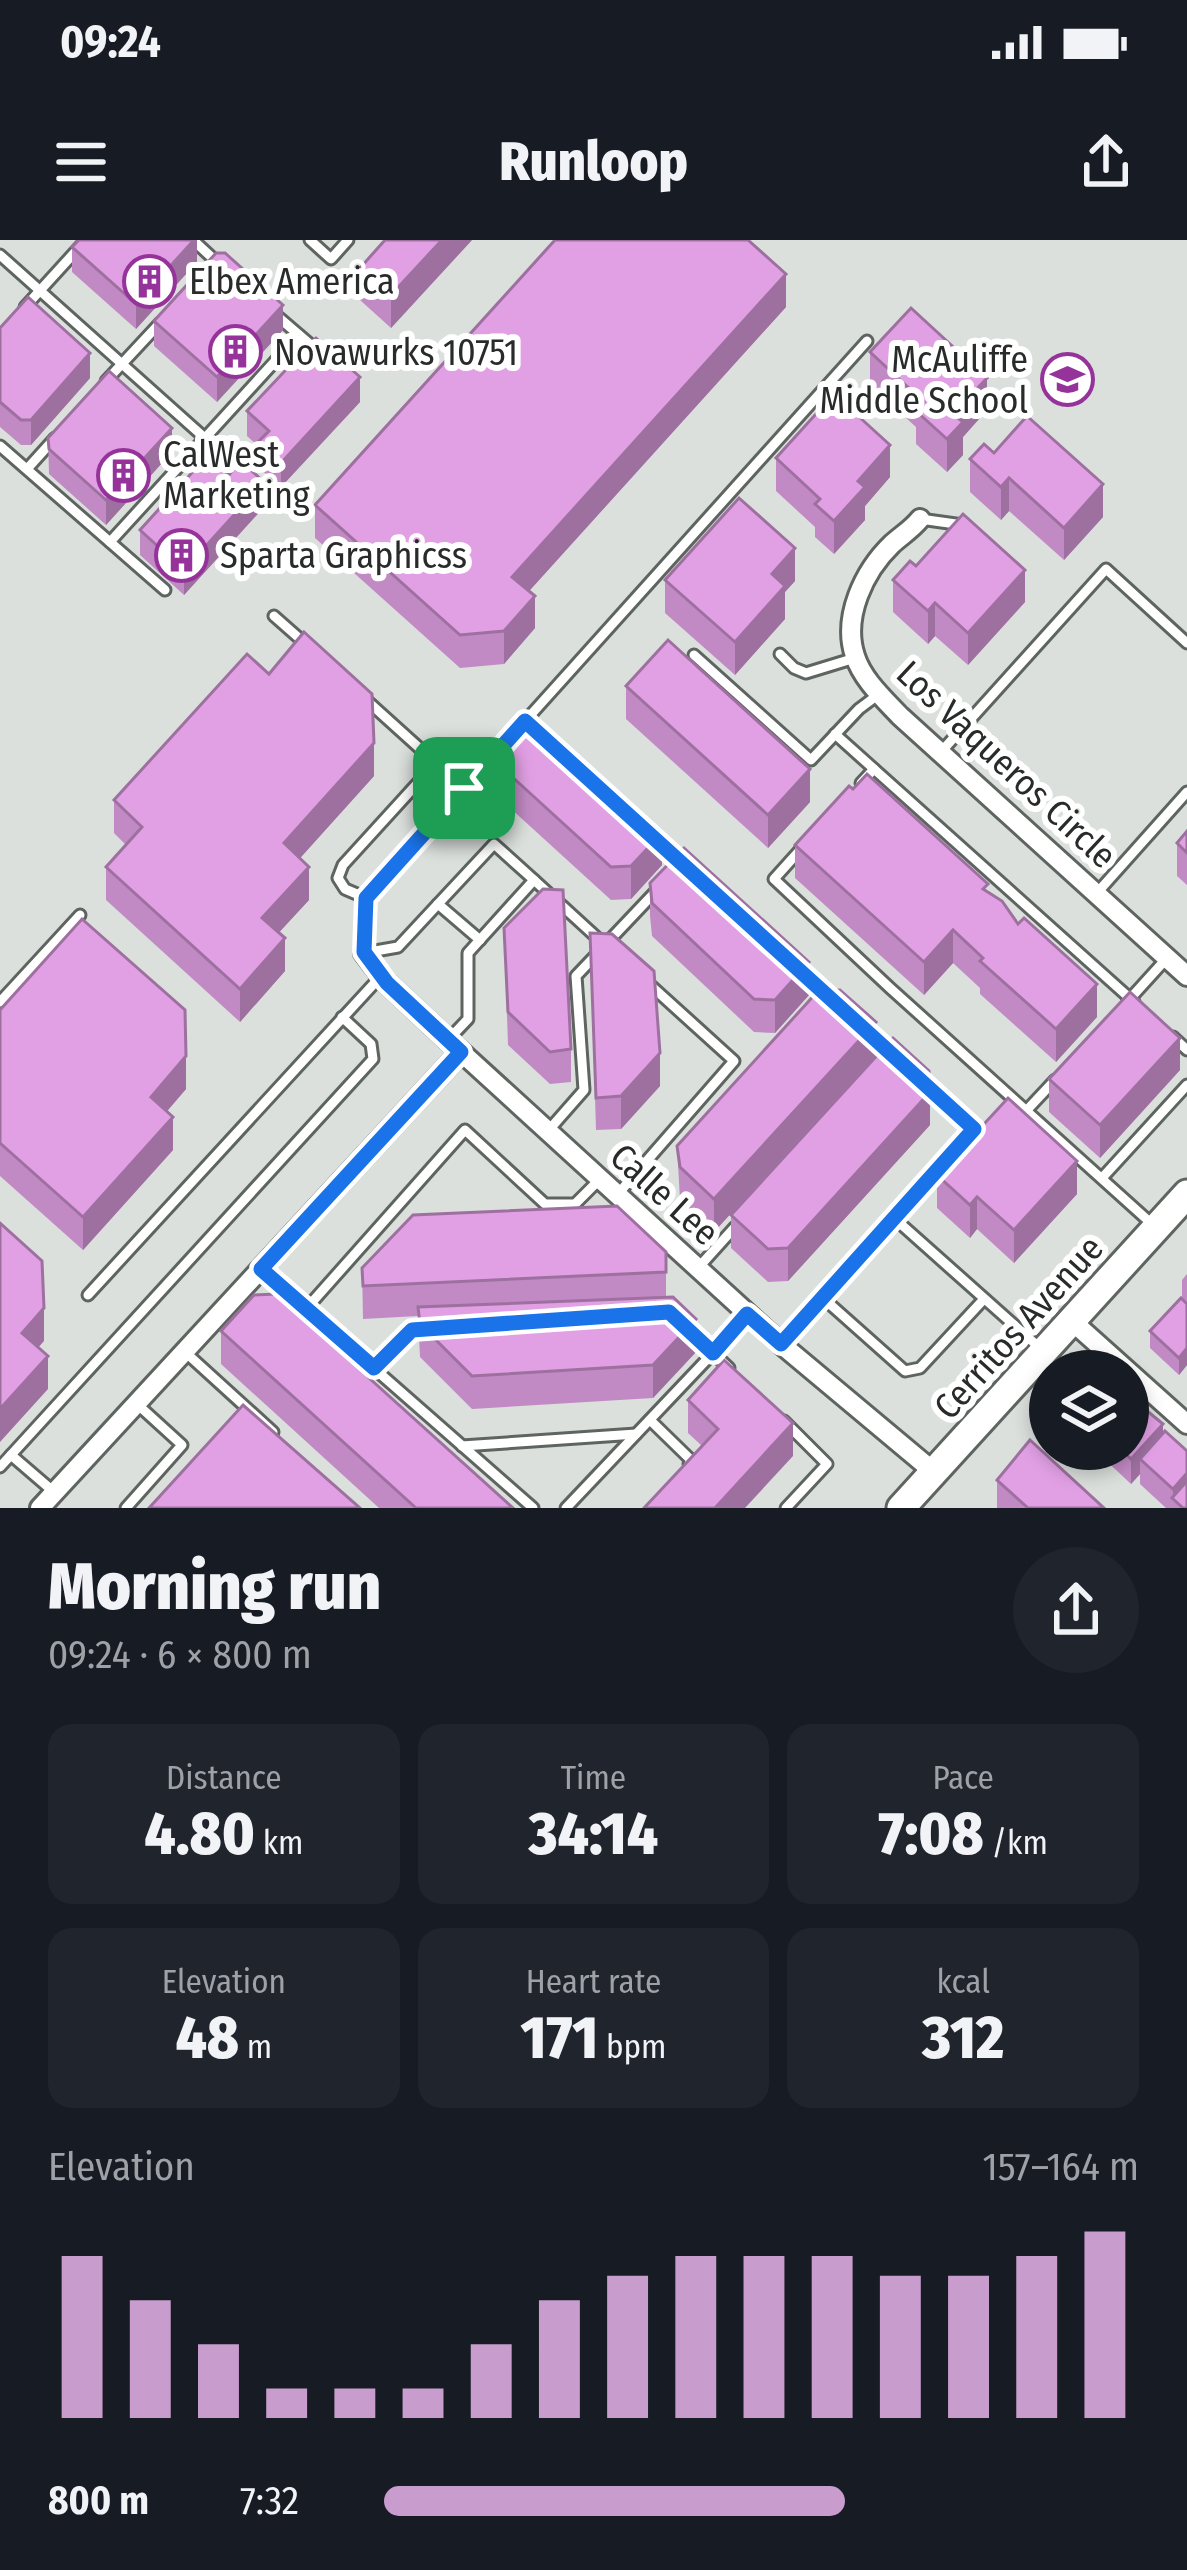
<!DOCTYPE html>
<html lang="en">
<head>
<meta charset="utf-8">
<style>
	body { margin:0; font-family:"Fira Sans Condensed",sans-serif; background:#20242c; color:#f1f3f6; height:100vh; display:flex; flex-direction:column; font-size:45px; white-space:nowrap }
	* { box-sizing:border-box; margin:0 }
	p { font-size:39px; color:#9ea1a6 }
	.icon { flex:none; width:66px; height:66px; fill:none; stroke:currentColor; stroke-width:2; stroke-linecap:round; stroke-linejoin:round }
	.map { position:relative; height:1268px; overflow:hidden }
	.details { display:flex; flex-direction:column; background:#171b24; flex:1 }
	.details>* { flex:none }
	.controls { position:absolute; left:1029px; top:1110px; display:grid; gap:24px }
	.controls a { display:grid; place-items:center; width:120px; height:120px; border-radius:50%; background:#171b24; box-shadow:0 6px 18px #0003; font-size:60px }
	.pin { position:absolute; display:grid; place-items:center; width:102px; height:102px; color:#fff; margin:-51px; border-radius:24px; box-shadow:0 6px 18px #0006 }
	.round { display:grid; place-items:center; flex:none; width:126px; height:126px; border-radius:63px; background:#20242c }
	.head { display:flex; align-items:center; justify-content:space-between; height:204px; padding:0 48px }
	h1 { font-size:66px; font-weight:800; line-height:90px }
	.figures { display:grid; grid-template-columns:repeat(3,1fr); gap:18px; height:204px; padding:12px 48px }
	.figures div { display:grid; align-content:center; border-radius:24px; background:#20242c; text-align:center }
	.figures b { font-size:60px; font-weight:800 }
	.figures small { font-size:33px; font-weight:400 }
	.figures p { font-size:33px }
	.chart { height:336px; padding:24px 48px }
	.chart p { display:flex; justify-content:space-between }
	.chart svg { width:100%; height:216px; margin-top:12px; stroke:#c89dcd; stroke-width:6 }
	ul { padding:0 48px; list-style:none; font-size:39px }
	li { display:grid; grid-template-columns:192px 144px 1fr; align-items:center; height:90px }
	li i { height:30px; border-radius:15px; background:#c89dcd }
	.status { display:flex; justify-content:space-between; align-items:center; height:84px; padding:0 60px; background:#171b24; direction:ltr }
	.status svg { height:33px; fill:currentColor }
	header { display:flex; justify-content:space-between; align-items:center; height:156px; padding:0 48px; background:#171b24; font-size:54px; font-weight:800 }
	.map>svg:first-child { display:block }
</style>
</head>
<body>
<div class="status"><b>09:24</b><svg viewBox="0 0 49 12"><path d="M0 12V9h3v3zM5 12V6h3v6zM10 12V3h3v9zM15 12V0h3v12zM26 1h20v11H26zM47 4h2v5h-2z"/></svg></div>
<header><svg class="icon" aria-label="menu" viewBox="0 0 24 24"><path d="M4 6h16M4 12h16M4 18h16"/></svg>Runloop<svg class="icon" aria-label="share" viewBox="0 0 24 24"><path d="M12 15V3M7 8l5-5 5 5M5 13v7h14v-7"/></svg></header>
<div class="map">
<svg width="1187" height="1268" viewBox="0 0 1187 1268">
	<rect width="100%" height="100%" fill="#dbe0dd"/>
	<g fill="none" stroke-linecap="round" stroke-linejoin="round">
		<defs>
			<g id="lane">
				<path d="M193,0L220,25"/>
				<path d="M310,0L331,19L348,0"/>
				<path d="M0,15L244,233"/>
				<path d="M25,67L86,0"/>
				<path d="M277,76L319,112"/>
				<path d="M106,141L160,83"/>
				<path d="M0,206L165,350"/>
				<path d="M27,229L55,198"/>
				<path d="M920,279L963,285"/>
				<path d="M110,302L299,95"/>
				<path d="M274,376L308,406"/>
				<path d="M780,414L794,428L806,433L855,418"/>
				<path d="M694,415L811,520L859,469L879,454"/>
				<path d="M364,458L436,523"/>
				<path d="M835,494L874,529"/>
				<path d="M940,513L1106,329L1187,403"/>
				<path d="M861,543L874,529L1134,762"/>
				<path d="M654,598L681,623"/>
				<path d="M801,609L774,639L890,748L1152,984"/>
				<path d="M1096,654L1187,552"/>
				<path d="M366,658L345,649L338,638L343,625L436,523L464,548"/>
				<path d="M438,664L398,707L364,713L366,658L867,101"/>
				<path d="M480,700L438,664L494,604L534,640"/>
				<path d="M800,731L828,756"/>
				<path d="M1128,761L1167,718"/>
				<path d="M0,762L80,675"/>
				<path d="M1173,797L1187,810"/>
				<path d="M448,800L468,779V713L534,640L605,705L658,649"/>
				<path d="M1026,871L1055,840"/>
				<path d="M548,891L584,850L576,736L596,715"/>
				<path d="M1102,938L1187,845"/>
				<path d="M617,955L734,821L648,743"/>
				<path d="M894,978L974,889L925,844"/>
				<path d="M698,1028L735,987"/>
				<path d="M262,1030L533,1268"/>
				<path d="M88,1055L381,736"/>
				<path d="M823,1058L905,1131L920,1128L984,1059"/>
				<path d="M306,1069L465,890L545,964H575L600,939"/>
				<path d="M689,1091L713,1113L747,1074"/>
				<path d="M781,1104L894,978L1041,1109"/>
				<path d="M184,1111L273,1192"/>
				<path d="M374,1128L412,1090L428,1089"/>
				<path d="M650,1180L692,1221L689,1224"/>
				<path d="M784,1181L827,1224L786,1268"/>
				<path d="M462,1206L636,1194"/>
				<path d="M11,1215L54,1252"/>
				<path d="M0,1227L373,819L371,804L342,777"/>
				<path d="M126,1268L182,1205L137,1164"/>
				<path d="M566,1268L713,1113L729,1128"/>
			</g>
			<g id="street">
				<path d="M920,279C912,289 902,295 892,304C864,331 842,377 855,416C862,439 884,459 900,476L1187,736"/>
				<path d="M364,713L387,743L448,800L781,1104L934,1232"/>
				<path d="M1073,1082L1187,1184"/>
				<path d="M40,1268L461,812"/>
			</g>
			<path id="secondary" d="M901,1268L1187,954"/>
		</defs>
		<use href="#lane" stroke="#5e6460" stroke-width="15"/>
		<use href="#street" stroke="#5e6460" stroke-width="24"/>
		<use href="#secondary" stroke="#5e6460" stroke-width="33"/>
		<use href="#lane" stroke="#fff" stroke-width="9"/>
		<use href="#street" stroke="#fff" stroke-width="18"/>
		<use href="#secondary" stroke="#fff" stroke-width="27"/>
	</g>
	<g fill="#c28ac4">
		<path d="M197,0V22L136,89L72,32V7Z"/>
		<path d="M472,0L391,88L360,60V28Z"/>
		<path d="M786,67L529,351L535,388L504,424L460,428L315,298V265Z"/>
		<path d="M154,81L283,90L217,162L154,106Z"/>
		<path d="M0,88L90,138L31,205H21L0,187Z"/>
		<path d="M870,112L987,170L963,197V215L947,232L916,204V187L870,145Z"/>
		<path d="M360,162L281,247L258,227V206L247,196V171Z"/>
		<path d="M48,198L172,212L106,285L49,234Z"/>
		<path d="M994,213L1103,277L1064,320L1009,271L1001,280L970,252V219Z"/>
		<path d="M776,218L890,237L865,266V280L834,314L815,297V287L776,251Z"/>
		<path d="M264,267L184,355L140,315V290Z"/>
		<path d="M916,326L1025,362L968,425L935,396L928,404L893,372V340Z"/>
		<path d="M665,340L795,341L785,352V379L735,435L665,373Z"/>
		<path d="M626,446L810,562L768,608L626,479Z"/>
		<path d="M509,511L662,625L631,659L611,660L509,567Z"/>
		<path d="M374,536L300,618L309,660L278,693L285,731L240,782L106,660V627L126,605L114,593V560Z"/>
		<path d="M1187,591V645L1177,636V603Z"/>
		<path d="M795,605L988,653L1018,684L1097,777L1056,822L980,754V748L953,723L924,755L795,638Z"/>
		<path d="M650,643L809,755L775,793L754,792L652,696L650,676Z"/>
		<path d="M504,688L571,809V842L550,844L508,805Z"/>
		<path d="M590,693L660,846L621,889L596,890Z"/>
		<path d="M0,770L186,849L167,871L173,910L83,1010L0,936Z"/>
		<path d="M876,815L714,992L680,960L677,906Z"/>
		<path d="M1180,830L1100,918L1049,872V839Z"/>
		<path d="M930,885L788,1041L768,1042L731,1008V975Z"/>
		<path d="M937,935L1077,954L1014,1023L977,989L970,998L937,968Z"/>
		<path d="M666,1012V1057L696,1112L653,1158L472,1169L420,1117L418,1076L363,1079L362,1028Z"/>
		<path d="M1187,1034V1125L1179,1135L1150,1108V1091L1182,1059V1040Z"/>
		<path d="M221,1091L513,1268H379L221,1124Z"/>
		<path d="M688,1160L793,1216L702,1206L688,1193Z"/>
		<path d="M1163,1194L1187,1268H1166L1140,1244V1234L1131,1244L1099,1214V1209H1128Z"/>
		<path d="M997,1240L1104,1268H997Z"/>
	</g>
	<g fill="#9e70a0">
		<path d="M194,0H197V22L136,89V64Z"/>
		<path d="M442,0H472L391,88V55Z"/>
		<path d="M786,34V67L512,370V337Z"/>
		<path d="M283,65V90L217,162V137Z"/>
		<path d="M90,113V138L31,205V180Z"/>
		<path d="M360,137V162L281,247V223Z"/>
		<path d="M987,138V170L963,197V215L947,232V199L953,174Z"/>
		<path d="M172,188V212L106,285V260Z"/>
		<path d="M890,205V237L865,266V280L834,314V281L858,241Z"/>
		<path d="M1009,238V271L1001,280V247Z"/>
		<path d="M264,242V267L184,355V330Z"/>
		<path d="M1103,244V277L1064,320V288Z"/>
		<path d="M795,308V341L785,352V379L735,435V402L772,334Z"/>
		<path d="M1025,330V362L968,425V393Z"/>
		<path d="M535,356V388L504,424V391Z"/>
		<path d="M935,363V396L928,404V371Z"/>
		<path d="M374,503V536L284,636V603Z"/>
		<path d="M810,529V562L768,608V575Z"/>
		<path d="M662,593V625L631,659V626Z"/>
		<path d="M309,627V660L262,711V678Z"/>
		<path d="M953,690V723L924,755V722Z"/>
		<path d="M285,698V731L240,782V749Z"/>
		<path d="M809,722V755L775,793V760Z"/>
		<path d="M1097,744V777L1056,822V789Z"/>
		<path d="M876,782V815L714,992V959Z"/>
		<path d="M1180,798V830L1100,918V885Z"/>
		<path d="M660,813V846L621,889V856Z"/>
		<path d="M186,816V849L151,890V857Z"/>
		<path d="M930,852V885L788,1041V1008Z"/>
		<path d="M173,877V910L83,1010V977Z"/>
		<path d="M1077,921V954L1014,1023V990Z"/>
		<path d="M977,957V989L970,998V965Z"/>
		<path d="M44,1068V1101L22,1126V1093Z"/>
		<path d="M696,1079V1112L653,1158V1125Z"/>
		<path d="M1187,1108V1125L1179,1135V1118Z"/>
		<path d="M48,1116V1149L0,1202V1169Z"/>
		<path d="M793,1183V1216L745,1268H715Z"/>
		<path d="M1163,1184V1209L1140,1219V1234L1131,1244V1219Z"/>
		<path d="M1187,1233V1258L1173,1259V1249Z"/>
	</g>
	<g fill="#e1a0e4" stroke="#9e70a0" stroke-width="3">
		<path d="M79,0H194L136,64L72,7Z"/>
		<path d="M385,0H442L391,55L360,28Z"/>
		<path d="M555,0H748L786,34L512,337L535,356L504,391L460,395L315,265Z"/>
		<path d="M216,13H225L283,65L217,137L154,81Z"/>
		<path d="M28,57L90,113L31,180H21L0,162V88Z"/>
		<path d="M911,68L987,138L953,174L963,182L947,199L916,171L924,162L870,112Z"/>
		<path d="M316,98L360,137L281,223L258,202L269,191L247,171Z"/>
		<path d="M109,131L172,188L106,260L49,209L48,198Z"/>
		<path d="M834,154L890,205L858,241L865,247L834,281L815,264L820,259L776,218Z"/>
		<path d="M1027,176L1103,244L1064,288L1009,238L1001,247L970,219L984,204L994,213Z"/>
		<path d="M207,216L229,235L241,221L264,242L184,330L140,290Z"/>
		<path d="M739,258L795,308L772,334L785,346L735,402L665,340Z"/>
		<path d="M963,274L1025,330L968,393L935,363L928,371L893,340L910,321L916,326Z"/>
		<path d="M304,392L372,454L374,503L284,603L309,627L262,678L285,698L240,749L106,627L142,587L114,560L247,414L269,434Z"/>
		<path d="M668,400L810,529L768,575L626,446Z"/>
		<path d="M535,480L662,593L631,626L611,627L509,534V511Z"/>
		<path d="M867,534L988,644L983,649L1002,661L1018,684L1024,678L1097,744L1056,789L980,721L983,718L953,690L924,722L795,605L849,546L853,549Z"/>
		<path d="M1187,591V613L1177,603Z"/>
		<path d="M684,608L809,722L775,760L754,759L652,663L650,643Z"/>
		<path d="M543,649L563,650L571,809L550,812L508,772L504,688Z"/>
		<path d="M82,679L185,770L186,816L151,857L173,877L83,977L0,903V770Z"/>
		<path d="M590,693L612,694L654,731L660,813L621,856L596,858Z"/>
		<path d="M840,750L876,782L714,959L680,927L677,906L818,751Z"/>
		<path d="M1130,752L1180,798L1100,885L1049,839Z"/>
		<path d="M893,798L929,831L930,852L788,1008L768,1009L731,975Z"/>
		<path d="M1008,858L1077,921L1014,990L977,957L970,965L937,935Z"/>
		<path d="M617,966L666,1012V1032L363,1046L362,1028L413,975Z"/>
		<path d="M0,983L42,1021L44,1068L22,1093L48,1116L0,1169Z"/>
		<path d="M276,1054L513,1268H416L221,1091L254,1055Z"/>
		<path d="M673,1057L696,1079L653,1125L472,1136L420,1084L418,1067Z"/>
		<path d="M1181,1058L1187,1064V1108L1179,1118L1150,1091Z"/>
		<path d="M724,1120L793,1183L715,1268H644L718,1189L688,1160Z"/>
		<path d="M1129,1156L1163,1184L1131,1219L1121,1209H1128Z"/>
		<path d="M243,1165L360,1268H149Z"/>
		<path d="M1165,1191L1187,1211V1233L1173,1249L1140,1219Z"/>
		<path d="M1030,1200L1104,1268H1028L997,1240Z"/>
		<path d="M1187,1241V1268H1183L1172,1258Z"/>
	</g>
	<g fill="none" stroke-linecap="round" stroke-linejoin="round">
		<defs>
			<path id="route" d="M525,481L974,889L781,1104L747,1074L713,1113L669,1072L412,1090L374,1128L261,1029L461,812L387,743L364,712L366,658Z"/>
		</defs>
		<use href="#route" stroke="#fff" stroke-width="24"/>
		<use href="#route" stroke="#1a73e8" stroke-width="15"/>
	</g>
	<defs>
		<symbol id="building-ring" viewBox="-11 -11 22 22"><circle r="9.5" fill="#fff" stroke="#95339b" stroke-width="1.5"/><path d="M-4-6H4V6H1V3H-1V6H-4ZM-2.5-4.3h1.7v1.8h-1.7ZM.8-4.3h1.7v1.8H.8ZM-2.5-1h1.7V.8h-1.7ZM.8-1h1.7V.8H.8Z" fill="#95339b"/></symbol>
		<symbol id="school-ring" viewBox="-11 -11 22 22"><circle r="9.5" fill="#fff" stroke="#95339b" stroke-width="1.5"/><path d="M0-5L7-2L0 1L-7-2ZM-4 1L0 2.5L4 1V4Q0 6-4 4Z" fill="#95339b"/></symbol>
	</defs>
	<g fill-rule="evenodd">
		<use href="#building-ring" x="120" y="12" width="59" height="59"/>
		<use href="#building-ring" x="206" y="82" width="59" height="59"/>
		<use href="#school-ring" x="1038" y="110" width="59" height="59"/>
		<use href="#building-ring" x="94" y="206" width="59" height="59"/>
		<use href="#building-ring" x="152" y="286" width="59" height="59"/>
	</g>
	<g text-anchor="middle" stroke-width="12" stroke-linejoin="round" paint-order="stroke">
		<g font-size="36" fill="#292b2a" stroke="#fff" text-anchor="start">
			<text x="189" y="54">Elbex America</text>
			<text x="274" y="125">Novawurks 10751</text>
			<text x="1028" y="132" text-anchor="end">McAuliffe<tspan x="1028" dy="41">Middle School</tspan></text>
			<text x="163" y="227">CalWest<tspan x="163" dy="41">Marketing</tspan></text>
			<text x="220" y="328">Sparta Graphicss</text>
		</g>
		<g font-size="36" fill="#292b2a" stroke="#fff">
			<text transform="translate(1007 524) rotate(43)" y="13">Los Vaqueros Circle</text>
			<text transform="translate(665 954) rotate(42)" y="13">Calle Lee</text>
			<text transform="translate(1018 1087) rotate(-48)" y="13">Cerritos Avenue</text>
		</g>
	</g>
</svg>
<div class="controls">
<a><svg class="icon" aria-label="layers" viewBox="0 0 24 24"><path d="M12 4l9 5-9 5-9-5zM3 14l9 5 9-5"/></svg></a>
</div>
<div class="pin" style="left:464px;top:548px;background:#1e9e55"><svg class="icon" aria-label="arrive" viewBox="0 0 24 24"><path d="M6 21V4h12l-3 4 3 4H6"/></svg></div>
</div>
<section class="details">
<div class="head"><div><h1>Morning run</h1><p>09:24 · 6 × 800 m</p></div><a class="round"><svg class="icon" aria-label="share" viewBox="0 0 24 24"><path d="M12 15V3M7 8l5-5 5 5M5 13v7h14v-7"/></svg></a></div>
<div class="figures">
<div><p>Distance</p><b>4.80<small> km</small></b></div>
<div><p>Time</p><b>34:14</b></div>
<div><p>Pace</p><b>7:08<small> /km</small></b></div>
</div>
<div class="figures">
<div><p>Elevation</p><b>48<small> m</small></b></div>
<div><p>Heart rate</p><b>171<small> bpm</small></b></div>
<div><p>kcal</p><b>312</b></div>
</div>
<div class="chart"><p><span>Elevation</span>157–164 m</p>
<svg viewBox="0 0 160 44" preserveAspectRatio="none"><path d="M5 44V11M15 44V20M25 44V29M35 44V38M45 44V38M55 44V38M65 44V29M75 44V20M85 44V15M95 44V11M105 44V11M115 44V11M125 44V15M135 44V15M145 44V11M155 44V6"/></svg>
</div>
<ul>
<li><b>800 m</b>7:32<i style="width:61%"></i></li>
</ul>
</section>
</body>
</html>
